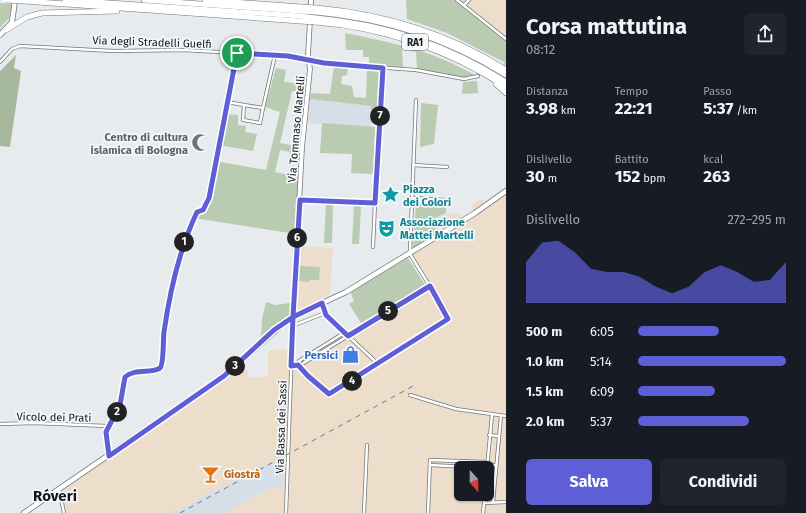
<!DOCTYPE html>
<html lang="it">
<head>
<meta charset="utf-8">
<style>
	body { margin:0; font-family:"Fira Sans",sans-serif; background:#20242c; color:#f1f3f6; height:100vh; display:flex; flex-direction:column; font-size:15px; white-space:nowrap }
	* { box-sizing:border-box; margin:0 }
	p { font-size:13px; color:#9ea1a6 }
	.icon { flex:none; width:22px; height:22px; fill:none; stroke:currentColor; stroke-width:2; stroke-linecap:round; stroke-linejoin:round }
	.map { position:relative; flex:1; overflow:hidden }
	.drawer { display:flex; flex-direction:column; background:#171b24; width:300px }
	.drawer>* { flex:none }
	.needle { width:26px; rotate:159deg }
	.buttons { position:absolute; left:454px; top:461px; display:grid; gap:8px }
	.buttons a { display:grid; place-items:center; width:40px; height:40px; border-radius:6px; background:#171b24; box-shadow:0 1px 3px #0004; font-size:20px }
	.pin { position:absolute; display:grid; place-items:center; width:34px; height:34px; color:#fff; margin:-17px; border:2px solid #fff; border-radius:50%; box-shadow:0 1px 4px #0007 }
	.km { position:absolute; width:20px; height:20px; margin:-10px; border-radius:50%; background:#222; color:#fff; font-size:11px; line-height:20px; text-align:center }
	.round { display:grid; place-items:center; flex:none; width:42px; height:42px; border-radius:6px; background:#20242c }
	.summary { display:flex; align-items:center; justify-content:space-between; height:68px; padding:0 20px }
	h1 { font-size:22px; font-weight:700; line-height:30px }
	.figures { display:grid; grid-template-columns:repeat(3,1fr); gap:6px; height:68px; padding:4px 20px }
	.figures div { display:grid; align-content:center }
	.figures b { font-size:17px; font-weight:700 }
	.figures small { font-size:11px; font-weight:400 }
	.figures p { font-size:11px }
	.chart { height:112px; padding:8px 20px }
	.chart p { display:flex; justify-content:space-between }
	.chart svg { width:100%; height:72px; margin-top:4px; fill:#5e5ed6; opacity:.7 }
	.cta { display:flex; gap:8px; margin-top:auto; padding:8px 20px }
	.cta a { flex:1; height:46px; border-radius:6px; background:#5e5ed6; color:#fff; font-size:16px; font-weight:700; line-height:46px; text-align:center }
	.cta a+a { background:#20242c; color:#f1f3f6 }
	ul { padding:0 20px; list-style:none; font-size:13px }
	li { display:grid; grid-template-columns:64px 48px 1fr; align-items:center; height:30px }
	li i { height:10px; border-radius:5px; background:#5e5ed6 }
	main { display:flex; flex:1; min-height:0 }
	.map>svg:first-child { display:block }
</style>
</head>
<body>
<main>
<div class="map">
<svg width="506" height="513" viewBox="0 0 506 513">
	<rect width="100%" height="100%" fill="#e8ebee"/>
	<g fill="#d6dee7">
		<path d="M310,99L371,106V127L308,123Z"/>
		<path d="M286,454L284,488L272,487L225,513H170L182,508L260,465Z"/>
	</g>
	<g fill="#ecdecb" fill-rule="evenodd">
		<path d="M457,0H506V40Z"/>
		<path d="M506,189V513H225L272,487L284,488V482L282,481L283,476L285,474V454L262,467L260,465L182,508L170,513H62L58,494L89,472L88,466L212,381L236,358L242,370L248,371L249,378L268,376V351L275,350L291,349L290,364L296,366L429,286L409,253L413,248L435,234V218L446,213L460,214L463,218L473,212L471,205L473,203L481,199L485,203ZM461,468H487V494H461Z"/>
		<path d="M294,246L333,248L330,294L290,315Z"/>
	</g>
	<g fill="#b9cbb0">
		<path d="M406,0H457L506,40V63L447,33L407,19Z"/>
		<path d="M0,3L12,4L9,18L0,28Z"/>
		<path d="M345,33C378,40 413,46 444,60C455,64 465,70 475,75C457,82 435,72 417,69L416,52L402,48L403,67L369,65V57H363V50H346Z"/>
		<path d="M334,66L348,67L347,75L342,76L341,84L352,86L354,97L366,98L367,70H380L377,123H371V106L310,99L311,93L330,94Z"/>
		<path d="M276,68L286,70L284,82L305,84L304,93L292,91L280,143L300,147L299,163L289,162L290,152L280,150L275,172L299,177L296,234L194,218L197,212L203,210L206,206L215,161L266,170L280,112L265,107Z"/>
		<path d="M477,81L478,93L462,94L463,82Z"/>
		<path d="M421,103L438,105L434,144L420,147Z"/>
		<path d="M225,114L238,115V125L246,126L245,132L257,134L253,151L219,145Z"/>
		<path d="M322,123L375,127L374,174L351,173L352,154L320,153Z"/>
		<path d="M416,202L446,203V213L435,218V234L413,248Z"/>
		<path d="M326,204H333L332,243H324Z"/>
		<path d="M354,205H361L359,244H352Z"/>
		<path d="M408,258L425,285L424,287L373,319L371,317L361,323L349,304L354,301L351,294L352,291Z"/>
		<path d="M299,266L320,267L319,280H310L309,282L298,281Z"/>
		<path d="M266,302L275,305L290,303V315L261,337L262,319Z"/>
	</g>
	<path fill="#a7b99d" d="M16,55L14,68L21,71L10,147L0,146V71Z"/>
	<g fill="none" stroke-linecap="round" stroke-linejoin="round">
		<path stroke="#c8cbce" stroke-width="2.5" stroke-dasharray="2.5 1" stroke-linecap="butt" d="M501,67L506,63"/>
		<defs>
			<g id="minor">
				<path d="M457,0L506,39"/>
				<path d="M464,5L469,0"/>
				<path d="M0,62L12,49L20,46L113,51L183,50L275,55L303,58L332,64L416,70L464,79L478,76"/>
				<path d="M227,102L244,105L243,120L260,123L263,108"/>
				<path d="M244,105L263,108L275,55"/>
				<path d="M413,165L447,167"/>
				<path d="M412,198L445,200"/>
				<path d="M300,200L375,203L383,68"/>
				<path d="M373,247L375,203"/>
				<path d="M410,252L416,100"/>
				<path d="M322,303L327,316L378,364"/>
				<path d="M292,326L325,313"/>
				<path d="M344,333L299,361C298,373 320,387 329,394L448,320V316L410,254"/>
				<path d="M291,366L302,364L430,286"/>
				<path d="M410,395L456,409L506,416"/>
				<path d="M0,424L34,423L107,426"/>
				<path d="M489,435L498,436"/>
				<path d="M109,455L106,431L120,405L125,377C135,368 152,374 160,368C164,364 163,339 164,332C170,290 179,250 197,212L203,210L209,198L237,53"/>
				<path d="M430,465L486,468"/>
				<path d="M487,465H496"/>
				<path d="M487,468L492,415"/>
				<path d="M59,489L64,513"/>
				<path d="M493,502L501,416"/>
				<path d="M485,503L506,502"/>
				<path d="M286,513L293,318"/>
				<path d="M364,513L367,445"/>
				<path d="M428,513L430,460L487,462"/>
				<path d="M483,513L485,494"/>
			</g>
			<g id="secondary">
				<path d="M311,10V0"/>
				<path d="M293,317L302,148L310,69L308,55L310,20"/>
			</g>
			<g id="primary">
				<path d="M0,35L12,22L15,0"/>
				<path d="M24,513L224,376L290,318L346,292L475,213L506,191"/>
			</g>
			<g id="motorway">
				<path d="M65,0L300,16"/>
				<path d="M144,0L300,11"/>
				<path d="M205,0L301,7"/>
				<path d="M24,1L300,21"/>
				<path d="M316,8C383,14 449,34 506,70"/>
				<path d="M316,12C384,18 449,39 506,75"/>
				<path d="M316,18C384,24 448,45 506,82"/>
				<path d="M315,22C383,27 449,50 506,87"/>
				<path d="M6,30L27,17L42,13L117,11"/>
				<path d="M496,84L506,93"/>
			</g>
		</defs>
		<use href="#minor" stroke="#737679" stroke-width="4"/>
		<use href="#secondary" stroke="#737679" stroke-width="5.5"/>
		<use href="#primary" stroke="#737679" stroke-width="6"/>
		<use href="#motorway" stroke="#737679" stroke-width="6"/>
		<use href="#minor" stroke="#fff" stroke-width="2.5"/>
		<use href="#secondary" stroke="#fff" stroke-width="4"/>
		<use href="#primary" stroke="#fff" stroke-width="4.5"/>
		<use href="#motorway" stroke="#fff" stroke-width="5"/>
		<path stroke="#757779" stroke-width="1" stroke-dasharray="5 5" stroke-linecap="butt" d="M180,513L415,385"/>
		<defs>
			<g id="motorway-bridge">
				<path d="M5,0L24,1"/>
				<path d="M301,7L316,8"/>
				<path d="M300,11L316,12"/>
				<path d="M300,16L316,18"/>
				<path d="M300,21L315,22"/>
			</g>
		</defs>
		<use href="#motorway-bridge" stroke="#737679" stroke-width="6" stroke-linecap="butt"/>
		<use href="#motorway-bridge" stroke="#fff" stroke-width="5"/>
	</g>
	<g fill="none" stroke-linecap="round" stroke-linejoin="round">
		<defs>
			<path id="route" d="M237,53L209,198L203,210L197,212C179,250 170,290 164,332C163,339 164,364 160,368C152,374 135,368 125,377L120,405L106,432L109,456L224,376L274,330L293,317L291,366L298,365L308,376L329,394L448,319L430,286L348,336L326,315L322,303L293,317L300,200L375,203L383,68L324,63L288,56L237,53"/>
		</defs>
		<use href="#route" stroke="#fff" stroke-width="8"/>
		<use href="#route" stroke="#5e5ed6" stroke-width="5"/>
	</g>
	<defs>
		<symbol id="mosque-bare" viewBox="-9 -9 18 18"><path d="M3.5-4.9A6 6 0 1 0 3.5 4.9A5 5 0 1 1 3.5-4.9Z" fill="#6b7280" stroke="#f5f8fb" stroke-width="2.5" paint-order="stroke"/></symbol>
		<symbol id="sight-bare" viewBox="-9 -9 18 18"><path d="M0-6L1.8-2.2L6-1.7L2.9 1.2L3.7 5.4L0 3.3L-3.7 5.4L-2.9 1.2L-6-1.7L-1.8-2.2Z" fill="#0f9aa8" stroke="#f5f8fb" stroke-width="2.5" paint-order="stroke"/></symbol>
		<symbol id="theatre-bare" viewBox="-9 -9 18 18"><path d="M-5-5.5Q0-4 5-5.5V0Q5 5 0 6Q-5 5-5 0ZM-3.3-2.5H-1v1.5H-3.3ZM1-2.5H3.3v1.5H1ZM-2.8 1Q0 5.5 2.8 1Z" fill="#0f9aa8" stroke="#f5f8fb" stroke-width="2.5" paint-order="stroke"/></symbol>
		<symbol id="shop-bare" viewBox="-9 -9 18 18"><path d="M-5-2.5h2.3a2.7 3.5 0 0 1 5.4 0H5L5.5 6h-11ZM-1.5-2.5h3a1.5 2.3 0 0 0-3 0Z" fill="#3f7fe0" stroke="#f5f8fb" stroke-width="2.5" paint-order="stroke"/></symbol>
		<symbol id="bar-bare" viewBox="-9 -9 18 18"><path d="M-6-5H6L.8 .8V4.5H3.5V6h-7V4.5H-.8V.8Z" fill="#e8710a" stroke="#f5f8fb" stroke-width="2.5" paint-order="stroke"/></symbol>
	</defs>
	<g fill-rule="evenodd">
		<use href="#mosque-bare" x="188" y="130" width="25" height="25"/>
		<use href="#sight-bare" x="378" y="182" width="25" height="25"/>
		<use href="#theatre-bare" x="374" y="216" width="25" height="25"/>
		<use href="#shop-bare" x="338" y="342" width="25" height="25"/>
		<use href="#bar-bare" x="198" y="462" width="25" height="25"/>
	</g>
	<g text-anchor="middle" stroke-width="3.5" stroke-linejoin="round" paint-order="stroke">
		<rect fill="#f5f8fb" stroke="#585a5b" stroke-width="1" x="402" y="34" width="26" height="16" rx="3"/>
		<g font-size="10" font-weight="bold" fill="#151617">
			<text x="415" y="46">RA1</text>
		</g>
		<g font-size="11" fill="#151617" stroke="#f5f8fb">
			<text transform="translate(152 42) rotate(2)" y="4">Via degli Stradelli Guelfi</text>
			<text transform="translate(296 129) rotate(-85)" y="4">Via Tommaso Martelli</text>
			<text transform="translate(54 417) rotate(1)" y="4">Vicolo dei Prati</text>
			<text transform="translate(281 427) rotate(-88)" y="4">Via Bassa dei Sassi</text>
		</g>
		<g font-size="11" font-weight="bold" fill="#5b616d" stroke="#f5f8fb" text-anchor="end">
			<text x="188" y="141">Centro di cultura<tspan x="188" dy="13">islamica di Bologna</tspan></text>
		</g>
		<g font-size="11" font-weight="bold" fill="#0d838f" stroke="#f5f8fb" text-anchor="start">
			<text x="403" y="193">Piazza<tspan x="403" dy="13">dei Colori</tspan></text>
			<text x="400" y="226">Associazione<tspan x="400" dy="13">Mattei Martelli</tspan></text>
		</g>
		<g font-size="11" font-weight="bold" fill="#366cbe" stroke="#f5f8fb" text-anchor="end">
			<text x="338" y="359">Persici</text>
		</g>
		<g font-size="11" font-weight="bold" fill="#c56008" stroke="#f5f8fb" text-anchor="start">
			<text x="224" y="478">Giostrà</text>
		</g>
		<g font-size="15" font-weight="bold" fill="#151617" stroke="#f5f8fb">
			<text x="55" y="501">Róveri</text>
		</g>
	</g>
</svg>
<div class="buttons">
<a><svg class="needle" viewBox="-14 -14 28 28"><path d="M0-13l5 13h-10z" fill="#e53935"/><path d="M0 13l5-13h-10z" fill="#9ea1a6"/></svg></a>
</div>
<div class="pin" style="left:237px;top:53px;background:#1e9e55"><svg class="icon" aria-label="arrive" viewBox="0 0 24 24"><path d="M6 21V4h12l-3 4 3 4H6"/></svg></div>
<b class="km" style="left:184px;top:242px">1</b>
<b class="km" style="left:117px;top:412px">2</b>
<b class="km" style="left:235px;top:366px">3</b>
<b class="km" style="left:352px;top:381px">4</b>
<b class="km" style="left:388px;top:311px">5</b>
<b class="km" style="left:297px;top:238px">6</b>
<b class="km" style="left:380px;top:116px">7</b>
</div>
<section class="drawer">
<div class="summary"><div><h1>Corsa mattutina</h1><p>08:12</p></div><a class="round"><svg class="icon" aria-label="share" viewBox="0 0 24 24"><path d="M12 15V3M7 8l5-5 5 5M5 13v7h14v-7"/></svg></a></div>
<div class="figures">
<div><p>Distanza</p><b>3.98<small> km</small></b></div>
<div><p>Tempo</p><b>22:21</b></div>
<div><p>Passo</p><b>5:37<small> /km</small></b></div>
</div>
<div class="figures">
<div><p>Dislivello</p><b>30<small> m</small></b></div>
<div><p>Battito</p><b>152<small> bpm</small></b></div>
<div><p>kcal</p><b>263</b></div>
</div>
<div class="chart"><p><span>Dislivello</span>272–295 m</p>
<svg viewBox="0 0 160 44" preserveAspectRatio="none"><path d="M0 44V19L10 7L20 6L30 13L40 23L50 25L60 25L70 28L80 34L90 38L100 34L110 25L120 21L130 25L140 31L150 30L160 19V44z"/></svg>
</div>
<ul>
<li><b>500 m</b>6:05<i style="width:55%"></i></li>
<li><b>1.0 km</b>5:14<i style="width:100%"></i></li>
<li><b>1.5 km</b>6:09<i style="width:52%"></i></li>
<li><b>2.0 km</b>5:37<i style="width:75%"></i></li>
</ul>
<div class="cta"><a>Salva</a><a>Condividi</a></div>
</section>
</main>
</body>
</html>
